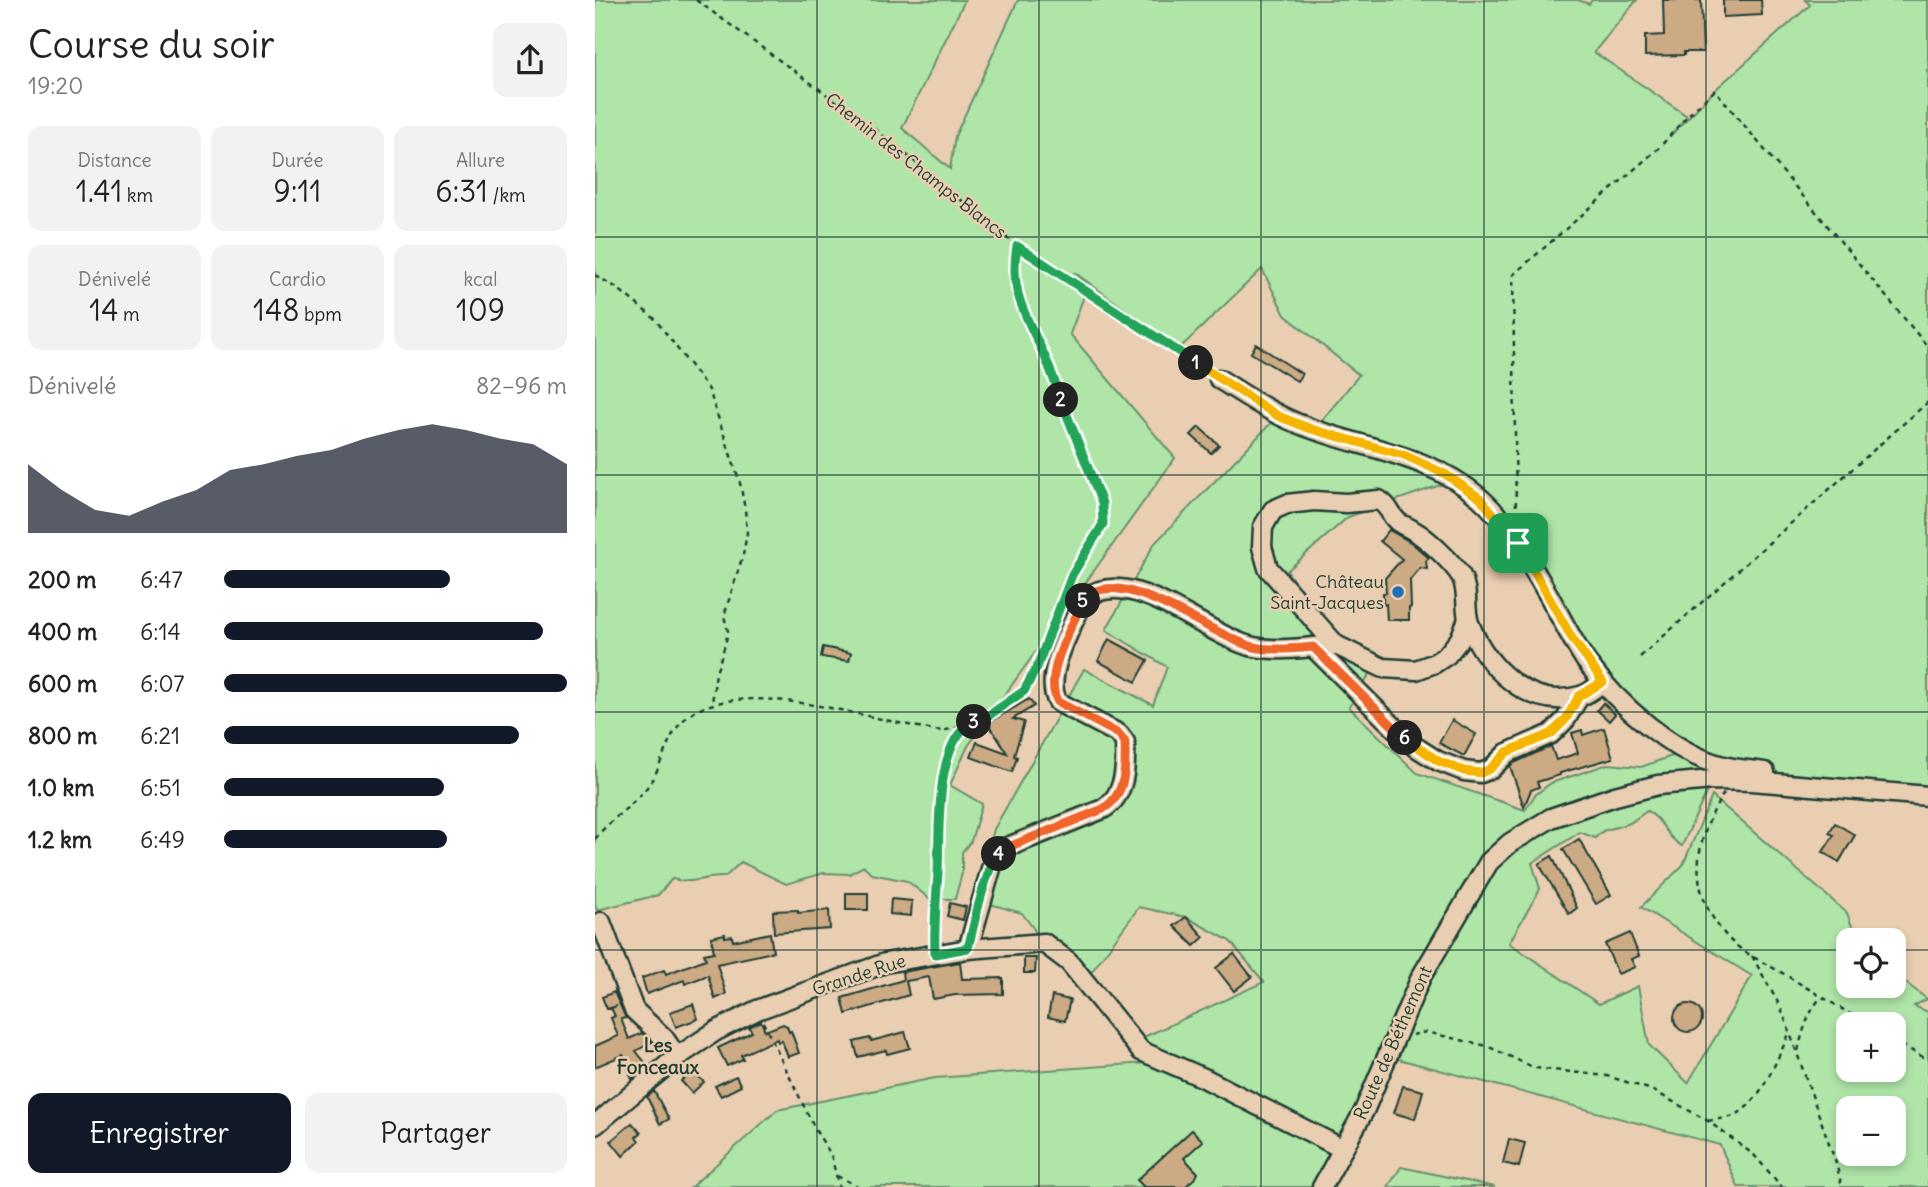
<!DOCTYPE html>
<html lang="fr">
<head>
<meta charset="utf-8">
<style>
	body { margin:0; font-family:Delius,sans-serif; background:#f2f2f2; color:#222; height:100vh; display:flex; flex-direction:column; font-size:26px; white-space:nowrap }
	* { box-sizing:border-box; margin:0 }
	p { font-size:23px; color:#767676 }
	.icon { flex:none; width:38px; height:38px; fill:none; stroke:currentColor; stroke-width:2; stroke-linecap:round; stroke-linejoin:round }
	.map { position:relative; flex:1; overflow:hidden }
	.side { display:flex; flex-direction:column; background:#fff; width:595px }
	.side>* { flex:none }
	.buttons { position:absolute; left:1241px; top:928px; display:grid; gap:14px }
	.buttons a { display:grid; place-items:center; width:70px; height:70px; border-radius:14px; background:#fff; box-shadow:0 4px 10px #0003; font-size:35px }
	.pin { position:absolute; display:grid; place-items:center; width:60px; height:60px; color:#fff; margin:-30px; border-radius:14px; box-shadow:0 4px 10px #0006 }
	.km { position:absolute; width:35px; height:35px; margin:-18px; border-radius:50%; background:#222; color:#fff; font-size:19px; line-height:35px; text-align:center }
	.round { display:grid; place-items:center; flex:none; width:74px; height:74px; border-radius:14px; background:#f2f2f2 }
	.overview { display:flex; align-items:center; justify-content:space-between; height:119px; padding:0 28px }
	h1 { font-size:38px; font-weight:600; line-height:52px }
	.stats { display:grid; grid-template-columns:repeat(3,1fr); gap:10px; height:119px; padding:7px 28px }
	.stats div { display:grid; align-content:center; border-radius:14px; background:#f2f2f2; text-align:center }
	.stats b { font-size:30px; font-weight:600 }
	.stats small { font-size:19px; font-weight:400 }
	.stats p { font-size:19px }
	.chart { height:196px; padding:14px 28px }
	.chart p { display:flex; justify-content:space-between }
	.chart svg { width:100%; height:126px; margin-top:7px; fill:#111827; opacity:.7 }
	.action { display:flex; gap:14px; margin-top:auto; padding:14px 28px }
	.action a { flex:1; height:80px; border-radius:14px; background:#111827; color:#fff; font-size:28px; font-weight:600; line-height:80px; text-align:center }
	.action a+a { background:#f2f2f2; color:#222 }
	ul { padding:0 28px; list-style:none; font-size:23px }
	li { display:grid; grid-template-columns:112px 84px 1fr; align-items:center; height:52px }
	li i { height:18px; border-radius:9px; background:#111827 }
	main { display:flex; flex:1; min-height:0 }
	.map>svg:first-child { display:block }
</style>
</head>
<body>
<main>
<section class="side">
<div class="overview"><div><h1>Course du soir</h1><p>19:20</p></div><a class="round"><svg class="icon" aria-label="share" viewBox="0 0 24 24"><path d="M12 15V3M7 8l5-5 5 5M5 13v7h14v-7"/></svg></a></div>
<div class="stats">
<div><p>Distance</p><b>1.41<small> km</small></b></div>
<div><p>Durée</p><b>9:11</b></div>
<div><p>Allure</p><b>6:31<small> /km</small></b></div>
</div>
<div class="stats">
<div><p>Dénivelé</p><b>14<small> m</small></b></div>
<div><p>Cardio</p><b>148<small> bpm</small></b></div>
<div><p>kcal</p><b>109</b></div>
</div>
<div class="chart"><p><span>Dénivelé</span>82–96 m</p>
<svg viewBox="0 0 160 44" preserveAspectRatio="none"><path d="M0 44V20L10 29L20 36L30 38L40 33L50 29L60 22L70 20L80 17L90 15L100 11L110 8L120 6L130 8L140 11L150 13L160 20V44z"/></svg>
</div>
<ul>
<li><b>200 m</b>6:47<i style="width:66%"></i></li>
<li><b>400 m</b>6:14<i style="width:93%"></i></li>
<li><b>600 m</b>6:07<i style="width:100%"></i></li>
<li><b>800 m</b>6:21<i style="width:86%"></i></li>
<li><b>1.0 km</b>6:51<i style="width:64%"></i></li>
<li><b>1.2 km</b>6:49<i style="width:65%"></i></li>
</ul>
<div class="action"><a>Enregistrer</a><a>Partager</a></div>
</section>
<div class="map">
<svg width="1333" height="1187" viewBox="0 0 1333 1187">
	<rect width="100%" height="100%" fill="#eaceb1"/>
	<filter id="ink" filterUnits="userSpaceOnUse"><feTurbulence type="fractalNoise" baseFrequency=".0143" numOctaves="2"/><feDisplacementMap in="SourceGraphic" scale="14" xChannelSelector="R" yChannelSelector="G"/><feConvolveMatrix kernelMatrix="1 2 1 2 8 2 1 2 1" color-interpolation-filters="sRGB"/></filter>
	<g filter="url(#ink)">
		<g fill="#afe5a7" stroke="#67916e" stroke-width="2" fill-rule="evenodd">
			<path d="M0,0H370L307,128L355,169L360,136L423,0H983L994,4L997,0H1042L999,52L1092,116L1078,133L1120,90L1215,5L1210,0H1333V791L1117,780L1087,846C1071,838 1068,819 1052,811L1035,823L1008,831L1000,838L985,832L937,863L945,889L914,943L1004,1004L1043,986L1054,1045L1093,1083L1157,976L1046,907L1088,865L1117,796L1252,913L1262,940H1253V985H1298L1299,974L1332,999L1319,1006L1333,1012V1187H1143L1125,1145L792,1056L727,1187H96L182,1110L340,1078L567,1062L538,1042L669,982L635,941L591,917L544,907L489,982L449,943L427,913L381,900L399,829L489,669L558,705L572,667L511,630L559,544L683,416L720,429L764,375L690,315L667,269L584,349L479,272L493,285L475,334L580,458L373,746L355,785L387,804L376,841L367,852V873L360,899H335L312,881L277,874L269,866L254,874L229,873L191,884L146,862L130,877C108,876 99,885 77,879L63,895L2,910L0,905ZM848,484L884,502L933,559L1008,682L1080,755L1046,767L1013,764L956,783L940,795L930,810L822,773L754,707L781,664L741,645L692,571L753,517ZM1253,1024H1298V1069H1253ZM1253,1108H1298V1153H1253Z"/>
			<path d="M806,1167L900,1187H793Z"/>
		</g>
		<g fill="#cbaa84" stroke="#1f3d34" stroke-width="2">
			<path d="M1068,0H1106L1108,52H1089V55L1050,56V36L1069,35Z"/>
			<path d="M1128,0H1166L1167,15L1128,17Z"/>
			<path d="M661,344L707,374L702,381L656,353Z"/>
			<path d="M604,427L624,445L616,453L596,435Z"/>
			<path d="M794,530L817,543L834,558L831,561L832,569L825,568L815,580L816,607L814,608V620H792L791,604L788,605V593H791L790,578L807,559L785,541Z"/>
			<path d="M514,639L553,660L541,682L503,661Z"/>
			<path d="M228,647L256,653L254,661L226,657Z"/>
			<path d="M434,699L439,706L418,719L429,722L419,756L422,757L417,772L376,757L382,742L412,753L393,723Z"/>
			<path d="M1008,703L1020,714L1014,721L1002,710Z"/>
			<path d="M857,720L881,734L869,756L844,743Z"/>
			<path d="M1009,728L1018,758L965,773V775L942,782L944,787L936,790L929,807L915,766L919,763L956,746L961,760L983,753L977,733L987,730L988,735Z"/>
			<path d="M1240,823L1260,835L1244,862L1228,852L1239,835L1234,833Z"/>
			<path d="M984,839L1016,895L1001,904L968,849Z"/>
			<path d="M957,856L982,908L974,914L944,864Z"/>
			<rect x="251" y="893" width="22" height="17"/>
			<path d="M296,899L317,901L316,916L295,914Z"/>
			<path d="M355,903L371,907L368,920L352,916Z"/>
			<path d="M203,910V913L234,910L235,929L179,933L178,911Z"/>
			<path d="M591,917L609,937L599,946L579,926Z"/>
			<path d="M175,933L178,952L122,964L131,994L120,999L113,975L90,984L89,980L52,994L47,978L69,970L71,974L111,959L109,954L119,952L116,937L130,934V937L137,936L138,941Z"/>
			<path d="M1035,933L1044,956L1036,959L1040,967L1023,974L1010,944Z"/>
			<path d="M639,954L657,977L639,991L621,968Z"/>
			<path d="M429,958H441L440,973H429Z"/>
			<path d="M365,962L367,979L408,978V994L360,995L338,999L334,977L311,981L314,995L251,1014L247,998L308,980L307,972Z"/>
			<path d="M19,992L31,1018L26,1019L34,1039L47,1033L57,1042L41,1051L53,1066L37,1079L28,1055L0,1067V1046L23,1036L16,1018L20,1016L16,1008L22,1006L12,1009L7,997Z"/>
			<path d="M457,996L475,1000L470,1021L453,1017Z"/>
			<path d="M98,1004L103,1019L81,1027L75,1012Z"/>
			<circle cx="1093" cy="1018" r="14"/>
			<path d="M166,1021L170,1031L188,1024L192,1026L194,1032L196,1031L204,1053L193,1057L187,1041L183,1042L182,1039L146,1055L148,1059L132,1066L123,1048L157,1032L154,1027Z"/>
			<path d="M310,1032L315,1048L292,1054L291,1050L263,1057L259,1042L275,1038L276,1041Z"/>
			<path d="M97,1071L109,1082L97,1093L86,1081Z"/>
			<path d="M141,1076L146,1086L126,1096L120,1086Z"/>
			<path d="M808,1086L828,1091L820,1119L799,1113Z"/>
			<path d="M59,1091L74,1119L65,1124L52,1097Z"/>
			<path d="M37,1123L46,1133L41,1137L44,1141L28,1156L16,1141Z"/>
			<path d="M597,1130L608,1141L589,1158L603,1173L601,1177L590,1187H549L542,1180Z"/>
			<path d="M914,1139L930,1143L924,1167L908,1163Z"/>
		</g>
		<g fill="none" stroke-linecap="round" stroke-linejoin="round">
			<defs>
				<g id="minor">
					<path d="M624,379C653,397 680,416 712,427C771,449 834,455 884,497C914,523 934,562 954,596C966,618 977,640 991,661C1022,704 1080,756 1133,767C1145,770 1158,770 1170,772"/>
					<path d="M873,619L865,639L852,655L840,663L821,670L788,668L741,645L673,568L667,547L668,527L678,510L692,504L719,501L751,503L784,500C796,508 793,512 801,520C805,525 814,527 819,531C832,538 858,563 866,576C874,590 869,608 874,623C891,667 934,711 985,696C994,694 1001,687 1008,682"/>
					<path d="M718,647L816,744L843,761L869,771L886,773L896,769L912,753L956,734L971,719L984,697"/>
					<path d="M6,922L39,1010L69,1038L82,1057"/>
					<path d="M373,949L399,858L410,848L508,809C531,795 531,767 530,742L524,734L463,702C447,676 478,625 489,599C536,562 611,637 659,647C685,652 715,647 741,645"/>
					<path d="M0,1125L82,1057L121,1031L162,1010L290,963L373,949L449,943L474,962L546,1051L609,1078L748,1149"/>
					<path d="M727,1187L769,1111L826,977L894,862L915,843L956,818L1020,796L1063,785L1117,780L1157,781L1333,796"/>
				</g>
			</defs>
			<use href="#minor" stroke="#1f3d34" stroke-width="23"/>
			<g stroke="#1f3d34" stroke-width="2.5" stroke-dasharray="5 5" stroke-linecap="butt">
				<path d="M101,0L285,133L422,246L613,371"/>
				<path d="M422,246L418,267L425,305L453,364L507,503L508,524L477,575L455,633"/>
				<path d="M0,275L22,288L60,319L114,390L145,483L150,509L152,533L148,555L129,616L133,631L130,645L121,673L117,703"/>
				<path d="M921,516L918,275L1065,147L1092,116L1120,90L1333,347"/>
				<path d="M1045,657L1333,402"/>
				<path d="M1129,793C1097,844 1091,893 1135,940C1149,954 1172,964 1189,974C1217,991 1244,1007 1272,1024"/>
				<path d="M0,839C15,819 38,806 53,786C69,765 70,735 92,717C148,673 281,723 347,731C372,726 413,711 430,690C439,678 445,660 450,646"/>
				<path d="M339,939L349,774L358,745L368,727"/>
				<path d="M1157,956L1186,1008L1241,1163L1247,1187"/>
				<path d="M168,1022L221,1131L236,1155L244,1187"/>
				<path d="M817,1035L831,1032L892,1046L940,1068L1012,1076L1057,1090L1113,1121L1159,1155L1187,1187"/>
				<path d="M1298,1040L1333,1060"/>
				<path d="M1203,1051C1208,1030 1213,1013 1226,997"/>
				<path d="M1113,1121C1120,1119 1128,1119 1135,1117C1165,1108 1182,1058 1195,1032"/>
				<path d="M242,1176L264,1187"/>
			</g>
			<use href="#minor" stroke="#eaceb1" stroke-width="18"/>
		</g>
	</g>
	<g fill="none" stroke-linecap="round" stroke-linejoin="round" filter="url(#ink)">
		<defs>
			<path id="split-1" d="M601,363L683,416L716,429L809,455L850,474L885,498L923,543"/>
			<path id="split-2" d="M466,400C462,388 458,376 453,364C435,320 413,297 422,246L601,363"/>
			<path id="split-3" d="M379,722L393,716L429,691L442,667L477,575L508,524L507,503L466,400"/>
			<path id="split-4" d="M379,722C338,739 345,836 343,873C341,900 339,927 340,954L373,948C378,929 391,865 404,854"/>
			<path id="split-5" d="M404,854L411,848L508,809C531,795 531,767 530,742L524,734L463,702C447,676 477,627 488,601"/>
			<path id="split-6" d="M488,601C520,558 620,639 659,647C677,651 699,649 718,647L810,738"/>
			<path id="split-7" d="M810,738L843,761L869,771L886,773L895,769L912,752L956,734L971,719L984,696L1008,682L977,638L923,543"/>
		</defs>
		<use href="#split-1" stroke="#fff" stroke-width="14"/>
		<use href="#split-2" stroke="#fff" stroke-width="14"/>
		<use href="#split-3" stroke="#fff" stroke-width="14"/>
		<use href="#split-4" stroke="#fff" stroke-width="14"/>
		<use href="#split-5" stroke="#fff" stroke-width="14"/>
		<use href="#split-6" stroke="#fff" stroke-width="14"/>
		<use href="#split-7" stroke="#fff" stroke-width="14"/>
		<use href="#split-1" stroke="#f5b400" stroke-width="9"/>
		<use href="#split-2" stroke="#22a559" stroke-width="9"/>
		<use href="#split-3" stroke="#22a559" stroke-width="9"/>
		<use href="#split-4" stroke="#22a559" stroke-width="9"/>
		<use href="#split-5" stroke="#f0652b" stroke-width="9"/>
		<use href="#split-6" stroke="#f0652b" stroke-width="9"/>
		<use href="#split-7" stroke="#f5b400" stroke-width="9"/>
	</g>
	<path fill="none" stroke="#1f3d34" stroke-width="2" stroke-opacity="0.55" d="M222,0V1187M444,0V1187M666,0V1187M889,0V1187M1111,0V1187M0,237H1333M0,475H1333M0,712H1333M0,950H1253M1298,950H1333"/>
	<circle fill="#1f6fb2" stroke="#eaceb1" stroke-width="2.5" cx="803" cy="592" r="7"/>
	<g text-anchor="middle" stroke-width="5" stroke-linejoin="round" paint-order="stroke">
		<g font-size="18" fill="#1f3d34" stroke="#eaceb1">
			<text transform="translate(321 166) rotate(38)" y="6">Chemin des Champs Blancs</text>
			<text transform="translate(264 975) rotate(-18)" y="6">Grande Rue</text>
			<text transform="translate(798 1043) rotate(-66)" y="6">Route de Béthemont</text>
		</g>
		<g font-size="18" fill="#1f3d34" stroke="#eaceb1" text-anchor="end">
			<text x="789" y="588">Château<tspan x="789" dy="21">Saint-Jacques</tspan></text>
		</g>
		<g font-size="19" font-weight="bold" fill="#1f3d34" stroke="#eaceb1">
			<text x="63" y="1052">Les<tspan x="63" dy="22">Fonceaux</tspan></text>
		</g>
	</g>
</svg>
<div class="buttons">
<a><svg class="icon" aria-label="locate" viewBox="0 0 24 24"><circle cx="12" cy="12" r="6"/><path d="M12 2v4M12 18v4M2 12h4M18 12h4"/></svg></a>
<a>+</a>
<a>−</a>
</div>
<div class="pin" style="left:923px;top:543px;background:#1e9e55"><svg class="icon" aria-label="arrive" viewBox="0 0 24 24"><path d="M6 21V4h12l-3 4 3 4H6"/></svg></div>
<b class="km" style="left:601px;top:363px">1</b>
<b class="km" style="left:466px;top:400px">2</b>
<b class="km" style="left:379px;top:722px">3</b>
<b class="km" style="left:404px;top:854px">4</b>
<b class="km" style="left:488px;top:601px">5</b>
<b class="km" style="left:810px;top:738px">6</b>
</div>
</main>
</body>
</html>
